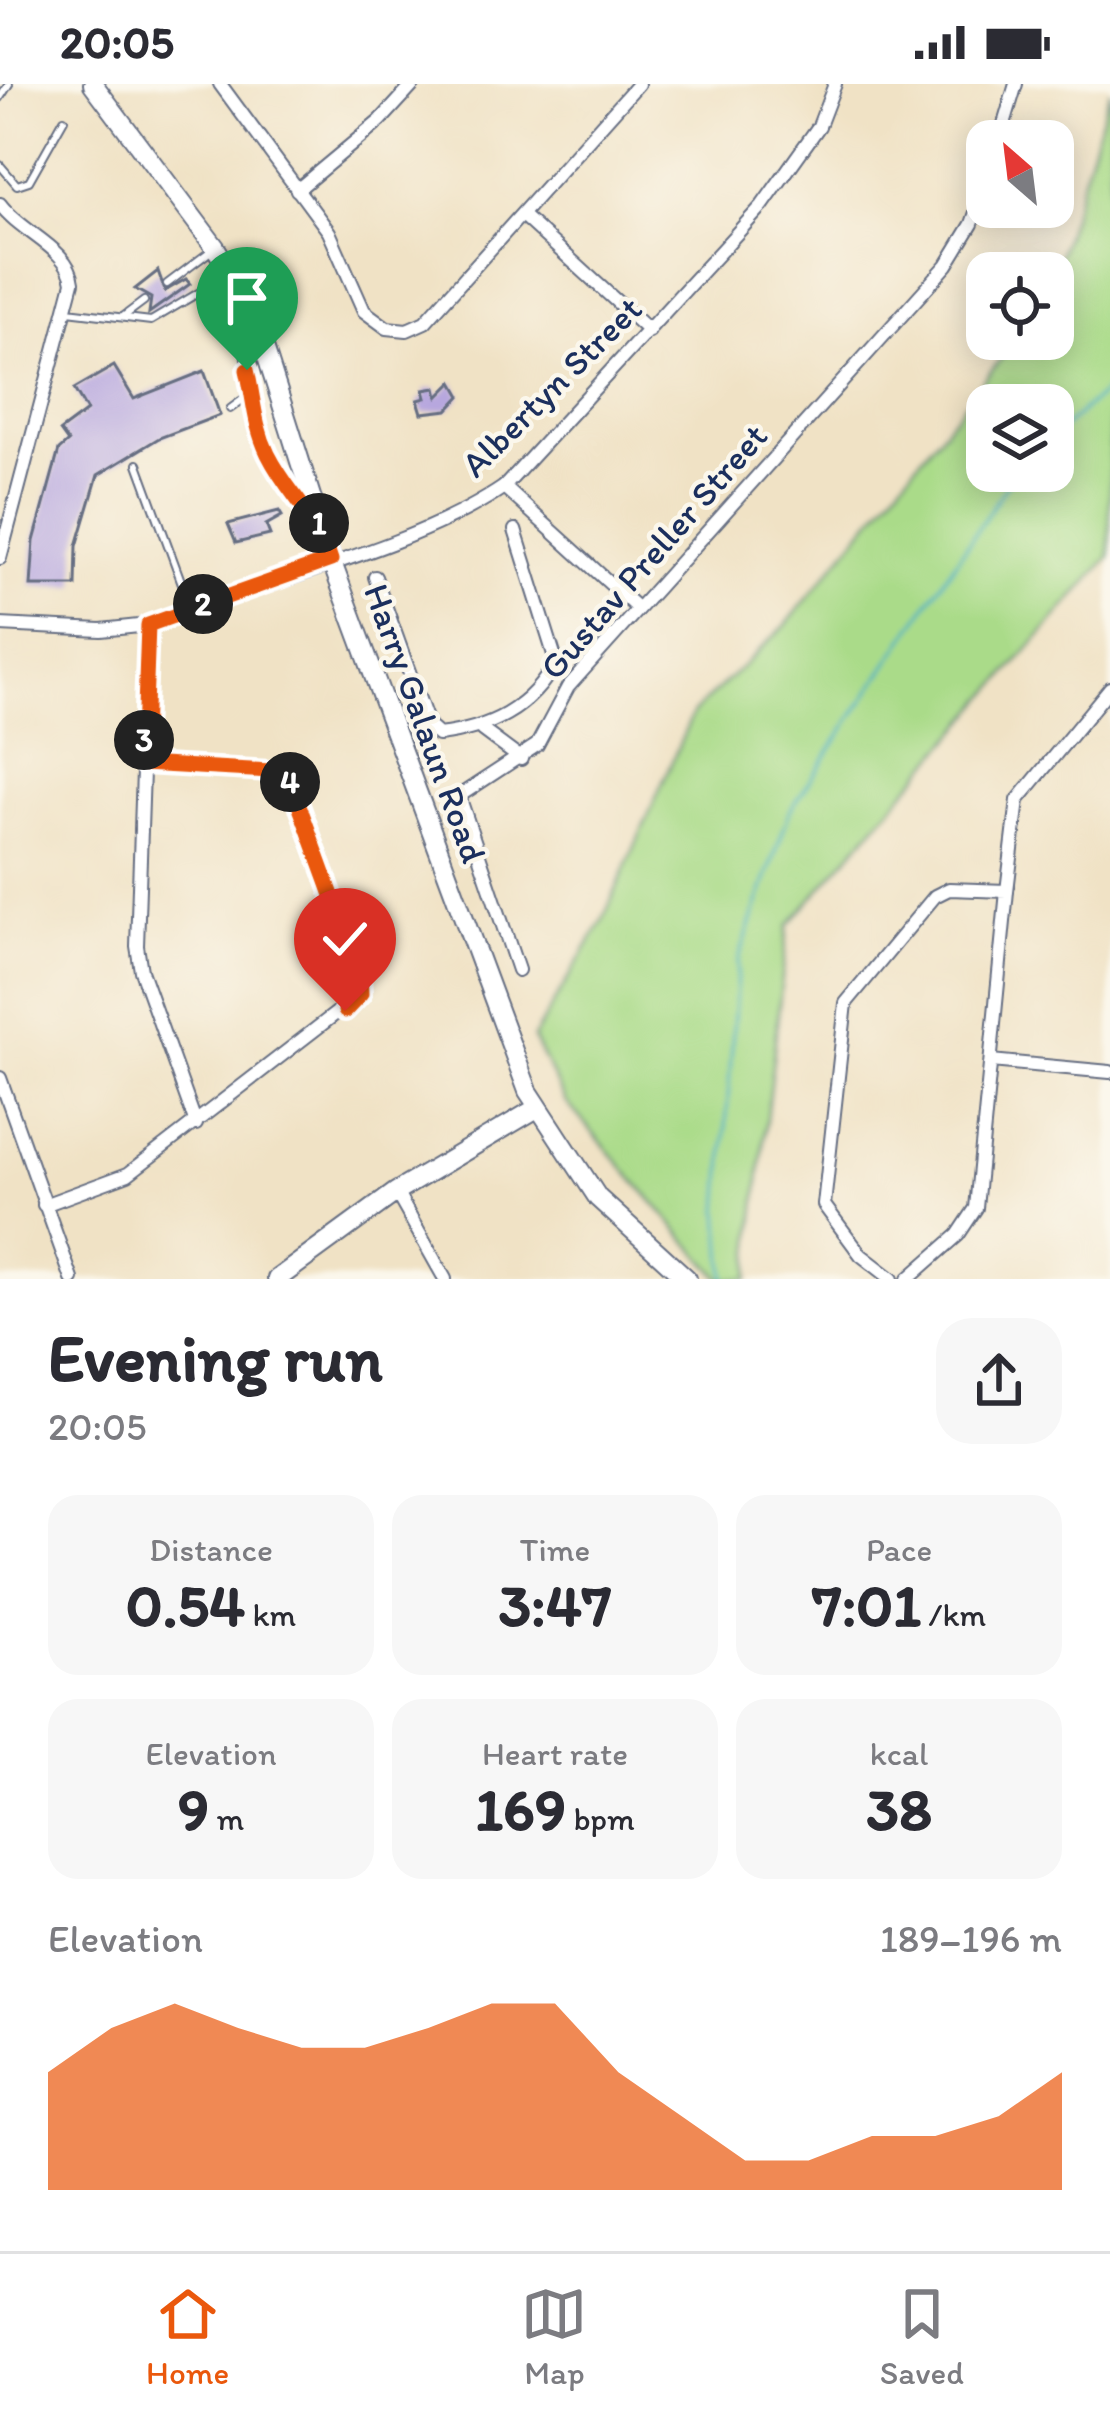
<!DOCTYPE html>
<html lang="en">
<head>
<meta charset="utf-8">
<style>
	body { margin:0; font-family:Itim,sans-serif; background:#f7f7f7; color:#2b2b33; height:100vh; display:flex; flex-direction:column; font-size:45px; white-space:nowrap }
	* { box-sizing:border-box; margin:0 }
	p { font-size:39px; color:#7c7c81 }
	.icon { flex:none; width:66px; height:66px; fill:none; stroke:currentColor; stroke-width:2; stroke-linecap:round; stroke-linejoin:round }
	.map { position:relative; height:1195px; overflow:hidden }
	.side { display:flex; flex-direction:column; background:#fff; flex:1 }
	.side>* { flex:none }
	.needle { width:78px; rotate:332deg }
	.fabs { position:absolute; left:966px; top:36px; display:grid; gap:24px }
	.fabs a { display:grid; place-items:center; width:108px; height:108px; border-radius:24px; background:#fff; box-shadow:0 6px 30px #0003; font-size:60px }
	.pin { position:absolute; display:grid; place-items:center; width:102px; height:102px; color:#fff; margin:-123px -51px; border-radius:50% 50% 50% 0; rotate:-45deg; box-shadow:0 0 12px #0007 }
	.pin .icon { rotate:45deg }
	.km { position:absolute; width:60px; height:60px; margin:-30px; border-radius:50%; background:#222; color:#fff; font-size:33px; line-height:60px; text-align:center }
	.round { display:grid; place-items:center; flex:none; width:126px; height:126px; border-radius:36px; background:#f7f7f7 }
	.headline { display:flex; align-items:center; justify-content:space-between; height:204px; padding:0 48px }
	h1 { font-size:66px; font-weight:700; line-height:90px }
	.figures { display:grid; grid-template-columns:repeat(3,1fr); gap:18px; height:204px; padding:12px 48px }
	.figures div { display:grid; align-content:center; border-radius:30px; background:#f7f7f7; text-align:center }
	.figures b { font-size:60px; font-weight:700 }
	.figures small { font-size:33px; font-weight:400 }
	.figures p { font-size:33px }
	.chart { height:336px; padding:24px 48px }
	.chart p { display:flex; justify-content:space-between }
	.chart svg { width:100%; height:216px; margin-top:12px; fill:#ea580c; opacity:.7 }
	.status { display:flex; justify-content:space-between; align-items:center; height:84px; padding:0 60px; background:#fff; direction:ltr }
	.status svg { height:33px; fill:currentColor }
	.tab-bar { display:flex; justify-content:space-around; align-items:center; height:168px; border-top:3px solid #e1e1e2; background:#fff; font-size:33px; color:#7c7c81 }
	.tab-bar a { display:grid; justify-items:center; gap:6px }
	.tab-bar .selected { color:#ea580c }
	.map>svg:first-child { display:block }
</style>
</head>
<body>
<div class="status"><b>20:05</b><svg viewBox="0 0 49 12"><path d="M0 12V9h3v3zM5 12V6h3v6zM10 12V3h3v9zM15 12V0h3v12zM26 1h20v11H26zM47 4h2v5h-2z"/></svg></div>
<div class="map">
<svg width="1110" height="1195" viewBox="0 0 1110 1195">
	<rect width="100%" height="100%" fill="#fbf7ec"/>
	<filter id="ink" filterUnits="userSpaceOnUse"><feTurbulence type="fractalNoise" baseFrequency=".00833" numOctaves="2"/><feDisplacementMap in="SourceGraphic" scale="24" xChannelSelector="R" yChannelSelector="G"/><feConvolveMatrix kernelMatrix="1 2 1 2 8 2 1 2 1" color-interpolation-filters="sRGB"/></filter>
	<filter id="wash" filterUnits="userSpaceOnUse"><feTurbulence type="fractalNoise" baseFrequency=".004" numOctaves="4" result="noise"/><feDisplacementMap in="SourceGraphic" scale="48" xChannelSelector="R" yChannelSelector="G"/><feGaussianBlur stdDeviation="2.7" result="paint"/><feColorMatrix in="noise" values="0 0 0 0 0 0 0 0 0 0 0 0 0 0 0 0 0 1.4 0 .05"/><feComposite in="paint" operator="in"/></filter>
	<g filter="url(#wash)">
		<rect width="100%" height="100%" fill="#f0e2c5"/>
		<path fill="#aadb89" stroke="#628574" stroke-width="3" fill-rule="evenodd" d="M1110,6V472L788,842L748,1195H721L565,1017L533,954L602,838L693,629L786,541L1017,255H1053V189ZM987,321H1053V387H987Z"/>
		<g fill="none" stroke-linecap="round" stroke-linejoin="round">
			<g stroke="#46afc5" stroke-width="3">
				<path d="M1053,352L1110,303"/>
				<path d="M725,1195L720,1126L738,877L790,727L1016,387"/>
			</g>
		</g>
		<g id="blocks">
			<g fill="#b7a7de">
				<path d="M158,187L165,207L186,195L190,200L149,229L151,214L135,205Z"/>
				<path d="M114,282L134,315L204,287L220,331L159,354L98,391L77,462L76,502H31L34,457L59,366L68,358L60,347L87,327L74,305Z"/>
				<path d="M453,298L461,312L448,326L422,329L418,316L426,314L424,306L436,304L438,313Z"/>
				<path d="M279,427L282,432L266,441L270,451L236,459L228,440Z"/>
			</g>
		</g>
	</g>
	<g filter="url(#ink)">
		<use href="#blocks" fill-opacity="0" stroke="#666e82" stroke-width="3"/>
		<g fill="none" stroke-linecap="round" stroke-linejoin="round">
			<defs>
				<g id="lane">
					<path d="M0,14L9,0"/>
					<path d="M0,81L17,101L29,97L64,35"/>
					<path d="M167,200L212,166"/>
					<path d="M68,227L151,237L230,190"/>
					<path d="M124,232L144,217"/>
					<path d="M247,317L267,367L313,435"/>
					<path d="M230,325L249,311L244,266L249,233"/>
					<path d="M138,380L191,524"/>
				</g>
				<g id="street">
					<path d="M220,0L329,148L364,227L387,244L407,246L425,238L638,0"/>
					<path d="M999,57L1016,0"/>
					<path d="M297,106L380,37L414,0"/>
					<path d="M0,120C21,149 69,164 73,198L0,474"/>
					<path d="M523,132L649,247"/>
					<path d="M504,403L637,524"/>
					<path d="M375,493L429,643L438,651C488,645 531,626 556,577L515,446"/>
					<path d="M0,541L101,546L148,541C255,500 412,466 504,403L762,122L819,42L835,0"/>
					<path d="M148,541L137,862L141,887L196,1040"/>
					<path d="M482,646L521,675"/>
					<path d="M1007,807L1018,716L1110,604"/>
					<path d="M518,886L459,712L537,661L568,603L947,181L972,140L987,96"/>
					<path d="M991,977L1110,988"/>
					<path d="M0,994L72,1195"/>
					<path d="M396,1108L445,1195"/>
					<path d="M44,1121L128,1090L361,910L360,888L291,699L271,687L143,680"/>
					<path d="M892,1195L861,1171L824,1121L846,919L935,812L949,805L1007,807L976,1124L958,1151L908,1195"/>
				</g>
				<g id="secondary">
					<path d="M93,0L215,163L251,222L331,476L528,1007L598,1114L687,1195"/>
					<path d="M277,1195L396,1108L537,1024"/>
				</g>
			</defs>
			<use href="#lane" stroke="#666e82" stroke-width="10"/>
			<use href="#street" stroke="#666e82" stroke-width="16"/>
			<use href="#secondary" stroke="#666e82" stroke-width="22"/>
			<use href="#lane" stroke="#fff" stroke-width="6"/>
			<use href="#street" stroke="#fff" stroke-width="12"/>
			<use href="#secondary" stroke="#fff" stroke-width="18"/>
		</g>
	</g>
	<g fill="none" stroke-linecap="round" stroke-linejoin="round" filter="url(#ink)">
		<defs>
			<path id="route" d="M247,286C254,315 254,341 268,370C289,412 317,431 331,476L148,541L143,680L271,687L291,699L360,888L361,910L345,927"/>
		</defs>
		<use href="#route" stroke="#fff" stroke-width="24"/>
		<use href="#route" stroke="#ea580c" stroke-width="15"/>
	</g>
	<g text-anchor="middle" stroke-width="9" stroke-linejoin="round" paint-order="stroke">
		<g font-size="36" fill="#1b2f5e" stroke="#fbf7ec">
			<text transform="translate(551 302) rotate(-45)" y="13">Albertyn Street</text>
			<text transform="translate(653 467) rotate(-49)" y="13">Gustav Preller Street</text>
			<text transform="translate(426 639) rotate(70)" y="13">Harry Galaun Road</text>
		</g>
	</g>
</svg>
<div class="fabs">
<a><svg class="needle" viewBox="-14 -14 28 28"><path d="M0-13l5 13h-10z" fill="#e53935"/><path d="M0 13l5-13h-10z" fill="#7c7c81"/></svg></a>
<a><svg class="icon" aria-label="locate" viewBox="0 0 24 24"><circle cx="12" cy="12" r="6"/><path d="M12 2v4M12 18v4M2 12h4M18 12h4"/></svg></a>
<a><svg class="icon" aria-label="layers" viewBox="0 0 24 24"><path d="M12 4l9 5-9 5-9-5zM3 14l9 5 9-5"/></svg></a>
</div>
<div class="pin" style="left:247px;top:286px;background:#1e9e55"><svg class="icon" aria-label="arrive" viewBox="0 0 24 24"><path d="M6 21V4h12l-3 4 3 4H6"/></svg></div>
<div class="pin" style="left:345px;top:927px;background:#d93025"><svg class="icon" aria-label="check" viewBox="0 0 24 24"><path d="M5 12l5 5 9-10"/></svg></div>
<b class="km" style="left:319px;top:439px">1</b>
<b class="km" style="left:203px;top:520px">2</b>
<b class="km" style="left:144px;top:656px">3</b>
<b class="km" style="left:290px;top:698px">4</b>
</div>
<section class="side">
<div class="headline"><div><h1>Evening run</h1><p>20:05</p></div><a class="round"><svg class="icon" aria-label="share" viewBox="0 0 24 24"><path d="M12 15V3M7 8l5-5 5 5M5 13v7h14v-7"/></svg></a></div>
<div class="figures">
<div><p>Distance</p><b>0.54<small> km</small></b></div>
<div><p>Time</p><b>3:47</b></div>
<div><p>Pace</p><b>7:01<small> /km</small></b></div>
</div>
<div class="figures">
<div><p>Elevation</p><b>9<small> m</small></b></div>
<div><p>Heart rate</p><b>169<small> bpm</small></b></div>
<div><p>kcal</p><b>38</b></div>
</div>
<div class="chart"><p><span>Elevation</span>189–196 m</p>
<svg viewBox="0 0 160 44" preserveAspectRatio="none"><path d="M0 44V20L10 11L20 6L30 11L40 15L50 15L60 11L70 6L80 6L90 20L100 29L110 38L120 38L130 33L140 33L150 29L160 20V44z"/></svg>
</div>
</section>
<nav class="tab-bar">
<a class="selected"><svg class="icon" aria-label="home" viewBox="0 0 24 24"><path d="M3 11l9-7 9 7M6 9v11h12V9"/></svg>Home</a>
<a><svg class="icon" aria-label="map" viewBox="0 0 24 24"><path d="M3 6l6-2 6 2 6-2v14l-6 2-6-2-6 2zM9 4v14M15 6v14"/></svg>Map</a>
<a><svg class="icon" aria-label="saved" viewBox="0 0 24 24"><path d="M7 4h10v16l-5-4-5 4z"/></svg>Saved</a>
</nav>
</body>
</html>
